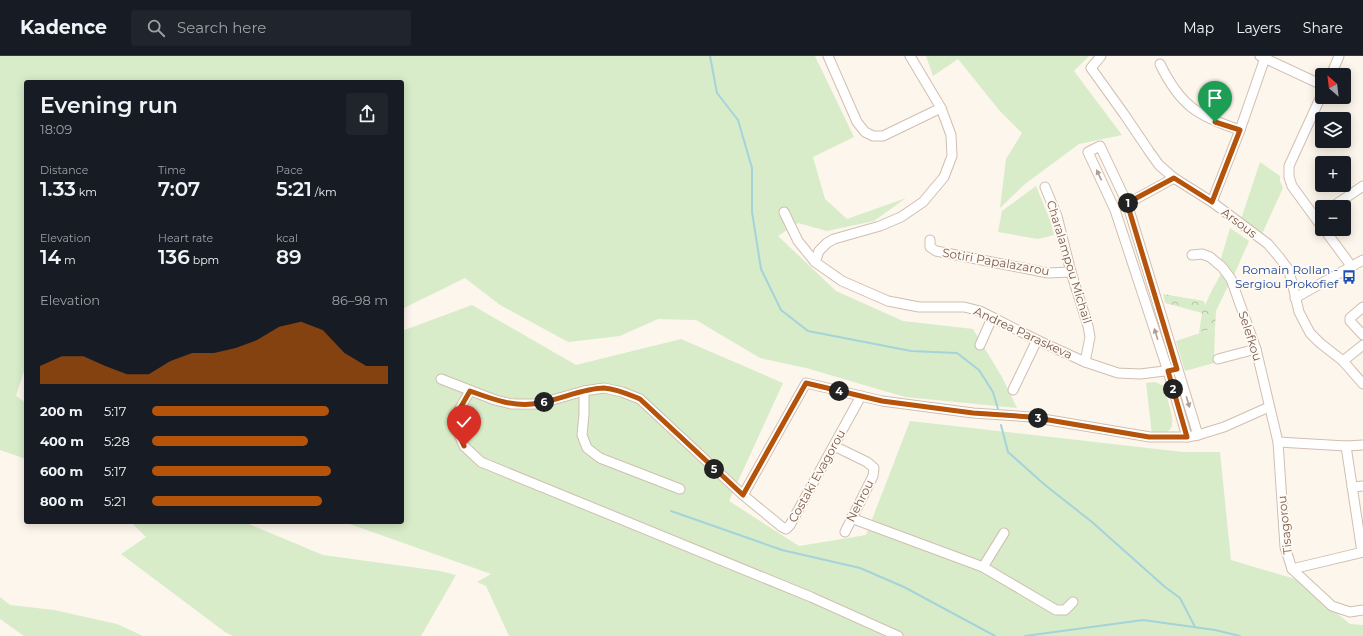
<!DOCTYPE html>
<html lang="en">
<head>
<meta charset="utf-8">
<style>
	body { margin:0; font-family:Montserrat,sans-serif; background:#20242c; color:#f1f3f6; height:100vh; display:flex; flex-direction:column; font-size:15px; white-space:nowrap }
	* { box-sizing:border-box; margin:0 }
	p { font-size:13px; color:#9ea1a6 }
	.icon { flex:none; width:22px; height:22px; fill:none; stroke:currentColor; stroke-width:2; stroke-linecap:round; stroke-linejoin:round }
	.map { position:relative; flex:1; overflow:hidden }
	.sheet { position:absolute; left:24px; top:24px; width:380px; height:444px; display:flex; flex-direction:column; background:#171b24; border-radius:4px; box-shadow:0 2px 10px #0003 }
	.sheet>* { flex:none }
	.needle { width:26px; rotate:332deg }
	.fabs { position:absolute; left:1315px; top:12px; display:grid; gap:8px }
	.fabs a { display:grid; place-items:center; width:36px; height:36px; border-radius:4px; background:#171b24; box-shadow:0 2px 10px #0003; font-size:20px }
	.pin { position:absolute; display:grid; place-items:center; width:34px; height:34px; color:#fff; margin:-41px -17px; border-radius:50% 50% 50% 0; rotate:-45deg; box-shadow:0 0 4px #0007 }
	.pin .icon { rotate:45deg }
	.km { position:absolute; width:20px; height:20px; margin:-10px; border-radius:50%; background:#222; color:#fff; font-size:11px; line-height:20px; text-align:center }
	.round { display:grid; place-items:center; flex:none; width:42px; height:42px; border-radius:4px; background:#20242c }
	.summary { display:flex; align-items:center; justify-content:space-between; height:68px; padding:0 16px }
	h1 { font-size:22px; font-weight:600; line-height:30px }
	.metrics { display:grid; grid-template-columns:repeat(3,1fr); gap:6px; height:68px; padding:4px 16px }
	.metrics div { display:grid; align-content:center }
	.metrics b { font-size:20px; font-weight:600 }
	.metrics small { font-size:11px; font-weight:400 }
	.metrics p { font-size:11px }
	.chart { height:112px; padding:8px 16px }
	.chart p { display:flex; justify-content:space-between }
	.chart svg { width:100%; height:72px; margin-top:4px; fill:#b45309; opacity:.7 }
	ul { padding:0 16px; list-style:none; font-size:13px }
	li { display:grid; grid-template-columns:64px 48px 1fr; align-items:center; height:30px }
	li i { height:10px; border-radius:5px; background:#b45309 }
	header { display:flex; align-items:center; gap:24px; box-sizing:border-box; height:56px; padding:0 20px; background:#171b24; border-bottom:1px solid #363941 }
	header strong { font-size:19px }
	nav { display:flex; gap:22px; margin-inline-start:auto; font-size:14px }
	.search { width:280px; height:36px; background:#20242c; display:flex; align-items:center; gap:10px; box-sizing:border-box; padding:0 14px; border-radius:4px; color:#9ea1a6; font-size:15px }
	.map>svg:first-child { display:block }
</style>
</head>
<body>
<header>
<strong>Kadence</strong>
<div class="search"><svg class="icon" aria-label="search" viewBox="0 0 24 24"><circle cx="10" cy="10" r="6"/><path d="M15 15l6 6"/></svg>Search here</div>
<nav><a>Map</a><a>Layers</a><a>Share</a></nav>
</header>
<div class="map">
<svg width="1363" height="580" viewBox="0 0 1363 580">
	<defs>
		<pattern id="forest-crowns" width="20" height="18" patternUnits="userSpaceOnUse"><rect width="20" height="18" fill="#d8ecc9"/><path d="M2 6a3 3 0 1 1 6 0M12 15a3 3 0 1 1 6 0" fill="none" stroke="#b4c2a5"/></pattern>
	</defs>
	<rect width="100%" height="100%" fill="#fdf6ec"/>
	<g fill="#d8ecc9">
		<path d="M0,0H815L854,81L813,101L825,143L847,163L906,142L874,165L827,175L798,167L778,180L836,235L903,265L973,273L1002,321L1017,352L905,341L806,312L760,302L696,264L658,263L620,280L568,286L500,249L465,222L402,253V26H26V309L16,340L26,347V403L0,394Z"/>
		<path d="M926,0H1089L1074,15L1122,79L1079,88L1025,128L1000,152L1006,103L1022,77L999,54L958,3L933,20Z"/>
		<path d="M1260,106L1280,120V125L1283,132L1262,178L1241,163Z"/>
		<path d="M1036,130L1050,164L1054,179L1038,183L998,176L1002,155Z"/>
		<path d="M1230,172L1249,185L1234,219L1220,206Z"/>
		<path d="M1221,218L1227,226L1228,230L1216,255L1205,249L1212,234Z"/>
		<path d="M472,249L576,309L681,283L783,327L729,445L799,490L866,479L910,365L1183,396H1220L1231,504L1295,523L1350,568L1363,569V580H509L486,530L477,526L491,518L344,466H402V275Z"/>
		<path d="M1215,272L1214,307L1185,315L1176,285Z"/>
		<path d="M1155,326L1164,330C1166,337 1168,345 1170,352C1175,371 1173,378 1152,379L1146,327Z"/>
		<path d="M131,466H244L323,499L440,515L456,519L421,580H233L225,576L121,498L146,481Z"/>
		<path d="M0,541L10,549L54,554L117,568L143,580H24L0,563Z"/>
	</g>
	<path fill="url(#forest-crowns)" d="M1163,238L1204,245L1205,249L1216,255L1215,272L1199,277L1202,257L1165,247Z"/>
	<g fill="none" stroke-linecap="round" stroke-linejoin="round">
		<g stroke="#a5d3da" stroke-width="2">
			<path d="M710,0L717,37L738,64L752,112V156L761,213L781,254L808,275L911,295L957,297L979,314L993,336L998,353"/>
			<path d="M1001,369L1008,396L1045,429L1092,466L1165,531L1180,542L1195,571"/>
			<path d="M671,455L782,494L860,512L904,531L995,580"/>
			<path d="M1025,580L1143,564L1215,574L1240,580"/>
		</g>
		<defs>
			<g id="minor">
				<path d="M828,0L857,66L865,76L873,80H883L941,52"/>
				<path d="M1101,0L1091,12L1124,58L1149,95L1159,109L1174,122L1212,146L1268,188L1279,201L1288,213L1292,226L1299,256L1310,277L1320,287L1343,305L1363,328"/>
				<path d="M1260,0L1322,29"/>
				<path d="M1160,8C1180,49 1197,60 1240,74"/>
				<path d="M1331,19L1339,0"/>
				<path d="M1322,38L1289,110V121L1292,130L1322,171"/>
				<path d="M1045,131L1057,160L1071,216L1088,270L1090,281L1085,306"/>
				<path d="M1212,146L1240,74L1265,2"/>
				<path d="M1123,150L1174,122"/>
				<path d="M1332,151L1363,130"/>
				<path d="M784,156L798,185L815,206L842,225L888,245L919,251H964L980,255L1037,284L1085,306L1118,317L1140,318L1173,314"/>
				<path d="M1324,173L1352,211"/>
				<path d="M930,184V191L936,195L1048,217L1071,216"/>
				<path d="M1192,199L1202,198L1210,201L1222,211L1231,223L1256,293L1278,386L1285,491L1292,513L1332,550L1350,556L1363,554"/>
				<path d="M815,206L819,195L827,187L834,183L880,170L901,161L923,146L944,121L952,100L951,79L941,52L910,0"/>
				<path d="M1295,242L1363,204"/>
				<path d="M1363,251L1350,262V265L1363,279"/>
				<path d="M980,289L992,262"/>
				<path d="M1218,303L1256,293"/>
				<path d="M1343,305L1363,289"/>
				<path d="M441,323L495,344L511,348H538L584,335L604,332L622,336L640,343L743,439L782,471L786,473L790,469L861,340"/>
				<path d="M1013,334L1037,284"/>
				<path d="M470,335L459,354L457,374L464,390L481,406L811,541L898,580"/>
				<path d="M584,335V358L582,379L587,392L600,402L680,433"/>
				<path d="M1187,381L1168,315L1115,154L1088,96L1100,90L1127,147L1198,379"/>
				<path d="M1278,386L1346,390L1363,389"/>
				<path d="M834,390L867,406L874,412L873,420L845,476"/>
				<path d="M1346,390L1362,496"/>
				<path d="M1352,431L1363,430"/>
				<path d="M743,439L806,327L882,345L973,357L1031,361L1150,381H1187L1198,379L1224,371L1269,351"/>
				<path d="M851,462L983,511L1056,554H1065L1073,546"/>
				<path d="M983,511L1004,477"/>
				<path d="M1292,513L1363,496"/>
			</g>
		</defs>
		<use href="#minor" stroke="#d1beb0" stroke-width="11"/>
		<use href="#minor" stroke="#fff" stroke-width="9"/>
	</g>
	<defs><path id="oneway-solid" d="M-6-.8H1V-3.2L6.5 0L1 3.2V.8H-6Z"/></defs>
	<g fill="#af9d94">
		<use href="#oneway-solid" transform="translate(1099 119) rotate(-115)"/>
		<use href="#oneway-solid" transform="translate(1156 278) rotate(-108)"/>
		<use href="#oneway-solid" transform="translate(1188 346) rotate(73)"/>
	</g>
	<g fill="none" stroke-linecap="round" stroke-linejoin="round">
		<defs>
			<path id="route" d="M464,390L457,374L459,354L470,335C492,343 515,352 539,347C559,344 584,332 604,332C617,333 628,338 640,343L743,439L806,327L882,345L973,357L1031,361L1149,381H1187L1168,315L1177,313L1127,147L1174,122L1212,146L1240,74L1215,66"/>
		</defs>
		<use href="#route" stroke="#fff" stroke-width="8"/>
		<use href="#route" stroke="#b45309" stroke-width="5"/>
	</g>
	<defs>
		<symbol id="bus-bare" viewBox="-9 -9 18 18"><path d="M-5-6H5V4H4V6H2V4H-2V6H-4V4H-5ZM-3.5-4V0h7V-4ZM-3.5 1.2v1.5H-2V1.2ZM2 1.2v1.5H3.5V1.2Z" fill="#1a4fb4" stroke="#fffaf3" stroke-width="2.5" paint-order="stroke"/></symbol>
	</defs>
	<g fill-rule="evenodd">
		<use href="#bus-bare" x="1339" y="211" width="20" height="20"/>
	</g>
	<g text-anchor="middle" stroke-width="3.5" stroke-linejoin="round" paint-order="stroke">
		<g font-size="12" fill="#7a5c4d" stroke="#fffaf3">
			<text transform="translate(1239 167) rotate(37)" y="4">Arsous</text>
			<text transform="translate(996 206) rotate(10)" y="4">Sotiri Papalazarou</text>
			<text transform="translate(1069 206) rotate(73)" y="4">Charalampou Michail</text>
			<text transform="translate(1023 277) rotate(25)" y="4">Andrea Paraskeva</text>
			<text transform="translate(1250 280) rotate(72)" y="4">Selefkou</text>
			<text transform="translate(817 420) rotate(-61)" y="4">Costaki Evagorou</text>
			<text transform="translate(860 445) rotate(-63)" y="4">Nehrou</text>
			<text transform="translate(1285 469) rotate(-96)" y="4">Tisagorou</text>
		</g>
		<g font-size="12" fill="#164399" stroke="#fffaf3" text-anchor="end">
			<text x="1338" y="218">Romain Rollan -<tspan x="1338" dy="14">Sergiou Prokofief</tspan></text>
		</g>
	</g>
</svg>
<div class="fabs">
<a><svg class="needle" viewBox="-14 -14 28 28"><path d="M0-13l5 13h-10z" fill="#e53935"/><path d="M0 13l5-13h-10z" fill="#9ea1a6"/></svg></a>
<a><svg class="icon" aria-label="layers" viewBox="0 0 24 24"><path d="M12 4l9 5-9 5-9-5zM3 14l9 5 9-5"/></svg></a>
<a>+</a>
<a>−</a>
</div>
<div class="pin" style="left:1215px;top:66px;background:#1e9e55"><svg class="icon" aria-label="arrive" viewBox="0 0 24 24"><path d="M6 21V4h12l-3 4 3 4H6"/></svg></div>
<div class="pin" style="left:464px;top:390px;background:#d93025"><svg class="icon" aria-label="check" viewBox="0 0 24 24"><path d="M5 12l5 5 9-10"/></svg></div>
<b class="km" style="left:1128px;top:147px">1</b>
<b class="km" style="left:1173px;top:333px">2</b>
<b class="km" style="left:1038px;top:362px">3</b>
<b class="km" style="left:839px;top:335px">4</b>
<b class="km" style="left:714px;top:413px">5</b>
<b class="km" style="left:544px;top:346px">6</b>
<section class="sheet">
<div class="summary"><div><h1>Evening run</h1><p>18:09</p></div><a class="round"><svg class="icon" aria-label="share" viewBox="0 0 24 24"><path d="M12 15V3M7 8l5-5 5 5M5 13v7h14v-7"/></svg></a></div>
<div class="metrics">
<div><p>Distance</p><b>1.33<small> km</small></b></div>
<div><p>Time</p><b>7:07</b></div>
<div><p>Pace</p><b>5:21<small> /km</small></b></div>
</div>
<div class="metrics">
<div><p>Elevation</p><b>14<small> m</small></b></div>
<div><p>Heart rate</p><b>136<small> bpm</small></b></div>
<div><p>kcal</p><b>89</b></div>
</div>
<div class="chart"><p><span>Elevation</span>86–98 m</p>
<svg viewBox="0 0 160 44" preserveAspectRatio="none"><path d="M0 44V33L10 27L20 27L30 33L40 38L50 38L60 30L70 25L80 25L90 22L100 17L110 9L120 6L130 11L140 25L150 33L160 33V44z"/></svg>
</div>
<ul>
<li><b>200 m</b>5:17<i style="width:75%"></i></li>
<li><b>400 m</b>5:28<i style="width:66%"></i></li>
<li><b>600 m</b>5:17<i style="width:76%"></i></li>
<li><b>800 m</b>5:21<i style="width:72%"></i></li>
</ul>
</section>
</div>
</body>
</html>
